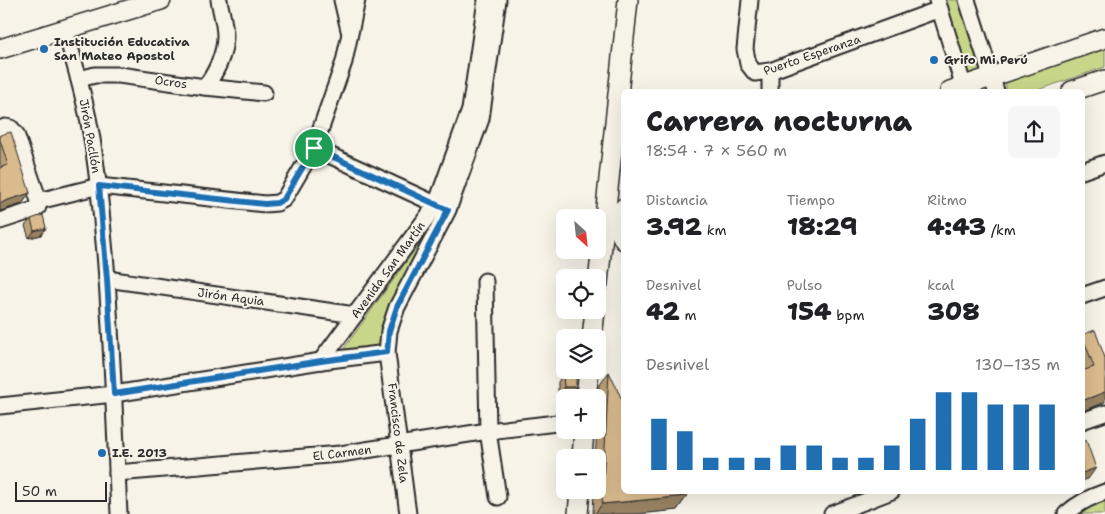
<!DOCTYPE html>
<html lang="es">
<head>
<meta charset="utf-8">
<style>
	body { margin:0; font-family:"Shantell Sans",sans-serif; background:#f6f6f6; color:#202124; height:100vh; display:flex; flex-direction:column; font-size:19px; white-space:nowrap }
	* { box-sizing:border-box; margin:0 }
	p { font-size:16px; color:#757577 }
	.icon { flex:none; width:28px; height:28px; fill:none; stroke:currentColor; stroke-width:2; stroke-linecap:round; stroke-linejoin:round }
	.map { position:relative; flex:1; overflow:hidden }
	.side { position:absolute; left:621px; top:89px; width:464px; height:405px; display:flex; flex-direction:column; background:#fff; border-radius:8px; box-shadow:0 5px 20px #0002 }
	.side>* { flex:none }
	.needle { width:32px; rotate:153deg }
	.tools { position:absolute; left:556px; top:209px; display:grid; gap:10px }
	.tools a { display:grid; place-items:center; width:50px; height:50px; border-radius:8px; background:#fff; box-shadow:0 5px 20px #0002; font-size:25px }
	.scale { position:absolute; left:15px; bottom:12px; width:92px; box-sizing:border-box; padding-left:5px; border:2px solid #2b2b2b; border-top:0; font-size:14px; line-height:18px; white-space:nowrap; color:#2b2b2b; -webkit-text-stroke:4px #f7f3e8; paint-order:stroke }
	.pin { position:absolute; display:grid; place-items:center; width:42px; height:42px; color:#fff; margin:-21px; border:2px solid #fff; border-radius:50%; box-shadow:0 1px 5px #0007 }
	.round { display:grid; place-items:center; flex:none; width:52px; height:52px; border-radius:8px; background:#f6f6f6 }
	.head { display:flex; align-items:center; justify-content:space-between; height:85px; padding:0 25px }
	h1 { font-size:28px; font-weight:800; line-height:38px }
	.metrics { display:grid; grid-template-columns:repeat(3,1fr); gap:8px; height:85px; padding:5px 25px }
	.metrics div { display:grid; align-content:center }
	.metrics b { font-size:25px; font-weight:800 }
	.metrics small { font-size:14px; font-weight:400 }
	.metrics p { font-size:14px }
	.chart { height:140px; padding:10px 25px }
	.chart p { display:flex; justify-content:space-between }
	.chart svg { width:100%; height:90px; margin-top:5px; stroke:#1f6fb2; stroke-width:6 }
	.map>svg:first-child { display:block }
</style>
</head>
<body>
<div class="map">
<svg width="1105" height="514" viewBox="0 0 1105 514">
	<rect width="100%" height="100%" fill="#f7f3e8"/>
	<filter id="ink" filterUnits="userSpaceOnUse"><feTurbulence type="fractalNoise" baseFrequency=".02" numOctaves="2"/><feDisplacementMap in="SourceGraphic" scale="10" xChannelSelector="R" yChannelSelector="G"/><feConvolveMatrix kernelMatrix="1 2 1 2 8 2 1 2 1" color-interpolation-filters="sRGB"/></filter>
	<g filter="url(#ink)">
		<g fill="#c8d68a" stroke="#7a805a">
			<path d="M945,0H960L983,69L969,74Z"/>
			<path d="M1105,48V67L1035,91H1008L1006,88V82Z"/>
			<path d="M424,237L378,348L340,354Z"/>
			<path d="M1105,498V514H1072Z"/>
		</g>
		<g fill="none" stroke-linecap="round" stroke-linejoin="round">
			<defs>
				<g id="minor">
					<path d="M342,0L349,30"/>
					<path d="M750,0L745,49L748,64L755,73L770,71L940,9"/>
					<path d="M937,0L965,91"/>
					<path d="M967,0L996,91"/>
					<path d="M65,29C74,62 84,95 90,128C98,169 101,211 105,253C112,340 115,427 119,514"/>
					<path d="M770,71V91"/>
					<path d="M79,79L95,75H119L205,87L264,93"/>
					<path d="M205,87C216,73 225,54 225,36C225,24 221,12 219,0"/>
					<path d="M0,129L5,127L11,128L16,134L39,201L38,207L34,210L0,221"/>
					<path d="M314,148L444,208"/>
					<path d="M1082,171L1105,163"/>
					<path d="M39,201L99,186L265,204L277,203L284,199L314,148L344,62L357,0"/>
					<path d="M107,279L355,315"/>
					<path d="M485,281L488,431L498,497"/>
					<path d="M1082,296L1105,288"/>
					<path d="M321,361L436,205L470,110L486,0"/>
					<path d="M0,406L114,394L321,361L387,353"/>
					<path d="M1082,421L1105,413"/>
					<path d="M117,473L340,454L488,431L565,422"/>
					<path d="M408,514L387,353L389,331L397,307L448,210L481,119L498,0"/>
					<path d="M832,514L892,491"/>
					<path d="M1066,514C1078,503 1090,497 1105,492"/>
				</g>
				<g id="major">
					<path d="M0,49L161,0"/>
					<path d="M950,91L1105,38"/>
					<path d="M1072,91L1105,80"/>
					<path d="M624,208C616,219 618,229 624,240"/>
					<path d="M598,283L628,0"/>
					<path d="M592,338L595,310"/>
					<path d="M586,398L589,370"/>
					<path d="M582,458L584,430"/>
					<path d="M578,514L580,490"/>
				</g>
			</defs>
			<use href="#minor" stroke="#2b2b2b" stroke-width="19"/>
			<use href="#major" stroke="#2b2b2b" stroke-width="22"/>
			<use href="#minor" stroke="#f7f3e8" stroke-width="15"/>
			<use href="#major" stroke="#f7f3e8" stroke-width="19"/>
		</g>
		<g fill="#bba17a" stroke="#2b2b2b">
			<path d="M0,135L30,193L22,204L0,211Z"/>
			<path d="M31,219L46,228L41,235L29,238L25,226Z"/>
			<path d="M1082,335L1105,358L1082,411Z"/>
			<path d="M609,372L624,491L687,496L677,510L637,514H593L594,490H598V458H595L597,430H598L599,386Z"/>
			<path d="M563,374L576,387L571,394L558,395V382Z"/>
		</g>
		<g fill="#998363" stroke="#2b2b2b">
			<path d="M30,193L22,204L0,211V204L5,201Z"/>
			<path d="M46,228L41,235L29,238L34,231Z"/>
			<path d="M564,387H576L571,394L558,395Z"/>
			<path d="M1105,392V402L1082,411V402L1084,400Z"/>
			<path d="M1096,468L1088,479L1082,481V473Z"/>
			<path d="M687,496L677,510L637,514H595L602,504Z"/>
		</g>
		<g fill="#dabb8e" stroke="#2b2b2b">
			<path d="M11,132L30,193L5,201L0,204V169H1V167L8,165L0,140V135Z"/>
			<path d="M43,215L46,228L34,231L31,219Z"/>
			<path d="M1095,330L1105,358V392L1084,400L1082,395V371L1094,367L1082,335Z"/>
			<path d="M609,372L624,404V491H686L687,496L602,504Z"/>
			<path d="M563,374H576V387H564Z"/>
			<path d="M1086,440L1096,468L1082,473V441Z"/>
		</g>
	</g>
	<g fill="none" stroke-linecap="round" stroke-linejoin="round" filter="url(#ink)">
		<defs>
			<path id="route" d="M314,148L448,210L397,307L389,331L387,352L321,361L114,394L107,279L99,186L265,204L277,203L284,199Z"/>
		</defs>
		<use href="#route" stroke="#fff" stroke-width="10"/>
		<use href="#route" stroke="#1f6fb2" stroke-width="6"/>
	</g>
	<g fill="#1f6fb2" stroke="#f7f3e8" stroke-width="2">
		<circle cx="44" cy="49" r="5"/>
		<circle cx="934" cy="60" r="5"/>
		<circle cx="102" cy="453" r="5"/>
	</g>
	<g text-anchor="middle" stroke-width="4" stroke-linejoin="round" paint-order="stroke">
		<g font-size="12" font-weight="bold" fill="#2b2b2b" stroke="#f7f3e8" text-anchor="start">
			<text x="54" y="46">Institución Educativa<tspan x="54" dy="14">San Mateo Apostol</tspan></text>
			<text x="944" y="64">Grifo Mi Perú</text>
			<text x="112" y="457">I.E. 2013</text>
		</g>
		<g font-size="12" fill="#2b2b2b" stroke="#f7f3e8">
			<text transform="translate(812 55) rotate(-19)" y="4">Puerto Esperanza</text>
			<text transform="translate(171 82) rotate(8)" y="4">Ocros</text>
			<text transform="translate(90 136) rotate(80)" y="4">Jirón Pacllón</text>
			<text transform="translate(388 270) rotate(-54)" y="4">Avenida San Martín</text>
			<text transform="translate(231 297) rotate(8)" y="4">Jirón Aquia</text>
			<text transform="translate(398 433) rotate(83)" y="4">Francisco de Zela</text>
			<text transform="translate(342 453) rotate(-7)" y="4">El Carmen</text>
		</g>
	</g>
</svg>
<div class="tools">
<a><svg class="needle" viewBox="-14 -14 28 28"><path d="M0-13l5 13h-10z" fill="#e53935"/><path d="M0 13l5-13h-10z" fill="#757577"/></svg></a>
<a><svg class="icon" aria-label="locate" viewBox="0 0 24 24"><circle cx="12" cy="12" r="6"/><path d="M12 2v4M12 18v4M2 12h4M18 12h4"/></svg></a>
<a><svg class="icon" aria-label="layers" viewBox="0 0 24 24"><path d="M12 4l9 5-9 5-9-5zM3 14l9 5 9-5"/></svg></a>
<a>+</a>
<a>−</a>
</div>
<div class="scale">50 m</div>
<div class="pin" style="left:314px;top:148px;background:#1e9e55"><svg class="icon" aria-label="arrive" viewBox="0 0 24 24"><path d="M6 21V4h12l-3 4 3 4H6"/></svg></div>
<section class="side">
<div class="head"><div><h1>Carrera nocturna</h1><p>18:54 · 7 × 560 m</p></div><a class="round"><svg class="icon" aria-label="share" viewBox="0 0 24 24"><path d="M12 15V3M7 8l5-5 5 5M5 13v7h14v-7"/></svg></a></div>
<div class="metrics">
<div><p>Distancia</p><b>3.92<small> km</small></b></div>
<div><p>Tiempo</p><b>18:29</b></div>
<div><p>Ritmo</p><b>4:43<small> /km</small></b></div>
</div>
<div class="metrics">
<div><p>Desnivel</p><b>42<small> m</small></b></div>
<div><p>Pulso</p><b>154<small> bpm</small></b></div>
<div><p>kcal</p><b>308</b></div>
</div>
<div class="chart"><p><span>Desnivel</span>130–135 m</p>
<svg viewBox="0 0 160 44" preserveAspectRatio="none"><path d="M5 44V19M15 44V25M25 44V38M35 44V38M45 44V38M55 44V32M65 44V32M75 44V38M85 44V38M95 44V32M105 44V19M115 44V6M125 44V6M135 44V12M145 44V12M155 44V12"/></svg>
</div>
</section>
</div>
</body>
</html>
